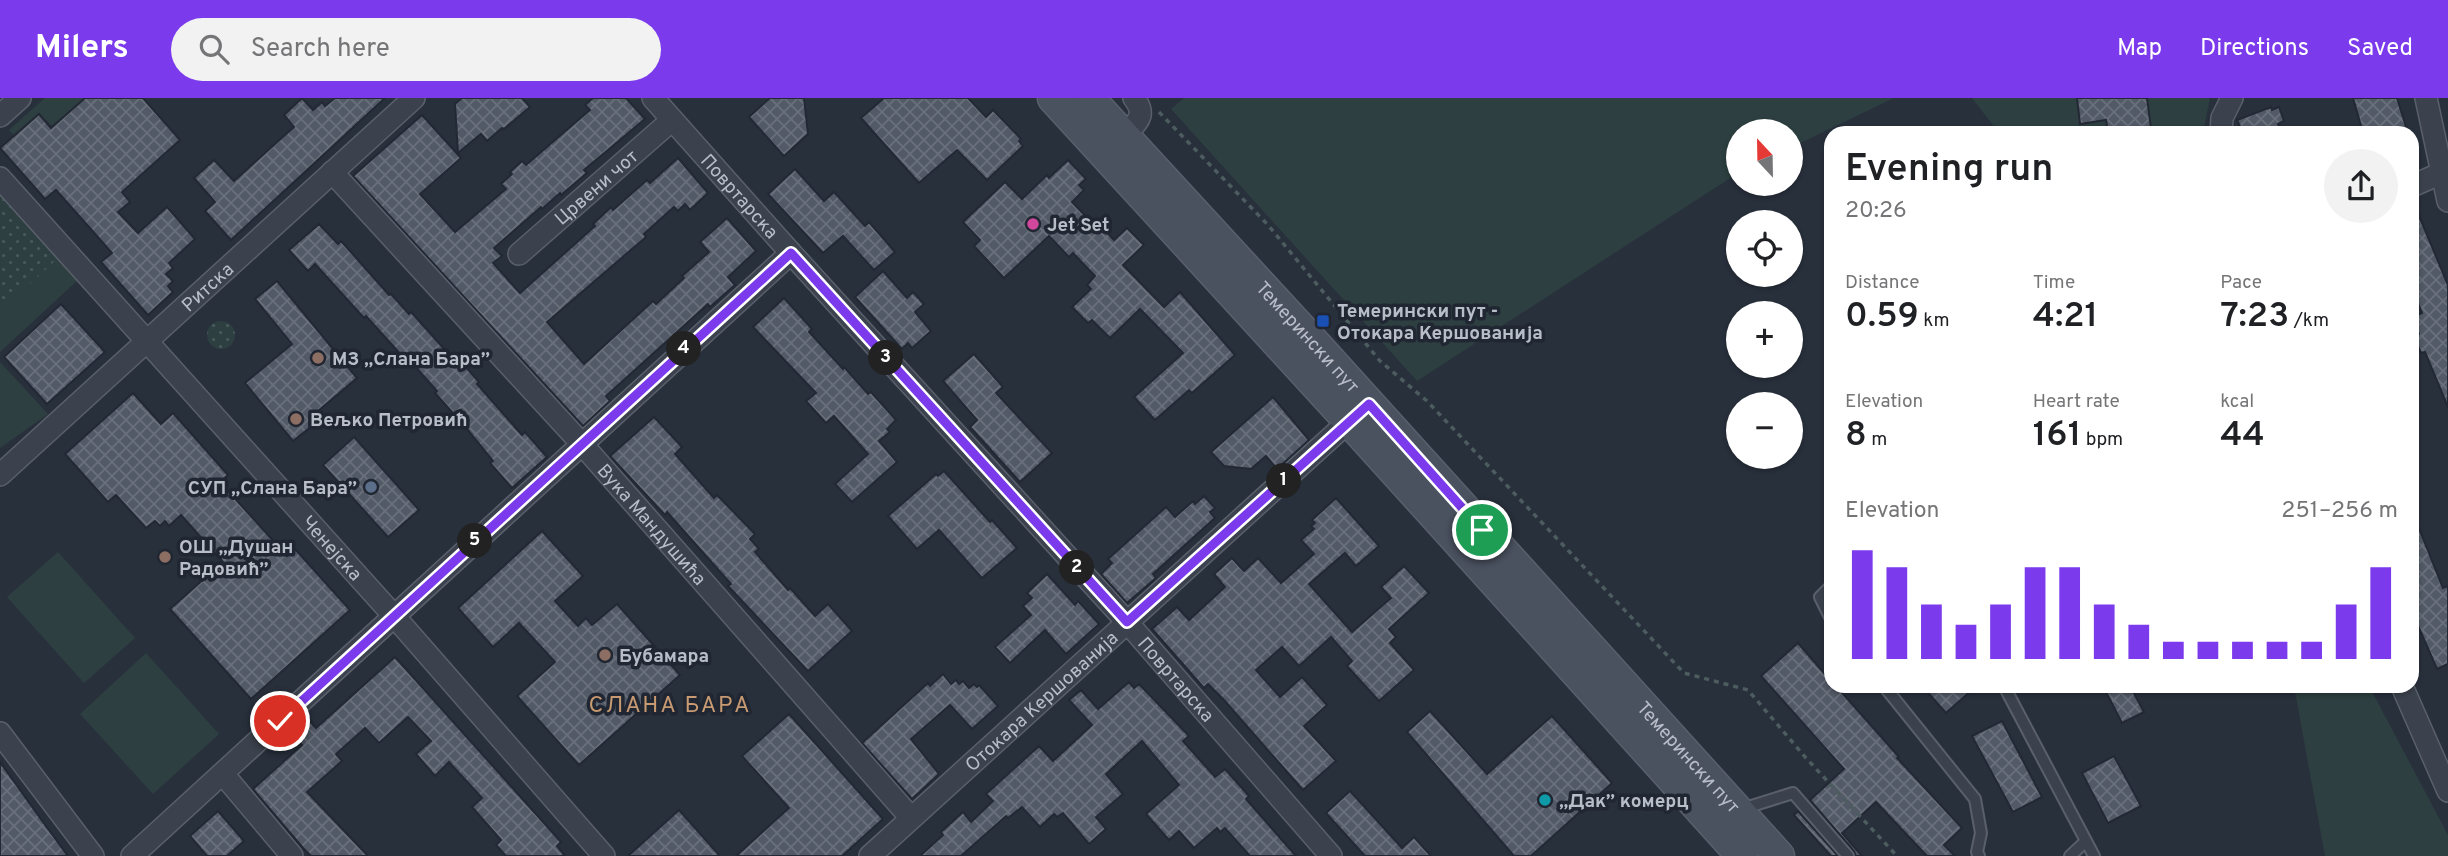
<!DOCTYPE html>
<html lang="en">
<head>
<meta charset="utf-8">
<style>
	body { margin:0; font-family:Overpass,sans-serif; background:#f2f2f2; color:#202124; height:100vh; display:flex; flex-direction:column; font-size:26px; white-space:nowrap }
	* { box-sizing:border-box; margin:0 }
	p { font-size:23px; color:#757577 }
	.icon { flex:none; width:38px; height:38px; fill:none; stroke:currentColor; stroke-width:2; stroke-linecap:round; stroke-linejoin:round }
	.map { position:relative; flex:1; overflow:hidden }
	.drawer { position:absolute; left:1824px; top:28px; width:595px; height:567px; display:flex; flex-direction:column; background:#fff; border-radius:21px; box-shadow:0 2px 5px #0004 }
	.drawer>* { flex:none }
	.needle { width:46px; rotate:338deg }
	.tools { position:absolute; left:1726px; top:21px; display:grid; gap:14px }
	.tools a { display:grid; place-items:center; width:77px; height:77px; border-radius:50%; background:#fff; box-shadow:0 2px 5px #0004; font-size:35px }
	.pin { position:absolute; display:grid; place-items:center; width:60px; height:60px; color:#fff; margin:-30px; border:4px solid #fff; border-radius:50%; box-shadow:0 2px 7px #0007 }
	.km { position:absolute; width:35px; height:35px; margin:-18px; border-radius:50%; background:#222; color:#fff; font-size:19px; line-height:35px; text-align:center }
	.round { display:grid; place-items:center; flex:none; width:74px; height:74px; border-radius:37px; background:#f2f2f2 }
	.summary { display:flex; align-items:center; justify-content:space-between; height:119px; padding:0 21px }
	h1 { font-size:38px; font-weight:600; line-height:52px }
	.metrics { display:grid; grid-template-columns:repeat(3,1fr); gap:10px; height:119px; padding:7px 21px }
	.metrics div { display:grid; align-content:center }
	.metrics b { font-size:35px; font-weight:600 }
	.metrics small { font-size:19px; font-weight:400 }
	.metrics p { font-size:19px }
	.chart { height:196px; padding:14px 21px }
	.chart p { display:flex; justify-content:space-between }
	.chart svg { width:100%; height:126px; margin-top:7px; stroke:#7c3aed; stroke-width:6 }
	header { display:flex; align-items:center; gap:42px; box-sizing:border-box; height:98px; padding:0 35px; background:#7c3aed; color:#fff }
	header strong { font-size:33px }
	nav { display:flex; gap:38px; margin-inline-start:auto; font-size:24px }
	.search { width:490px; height:63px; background:#f2f2f2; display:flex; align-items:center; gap:18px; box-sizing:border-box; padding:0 24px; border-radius:38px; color:#757577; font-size:26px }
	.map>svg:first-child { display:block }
</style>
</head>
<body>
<header>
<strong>Milers</strong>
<div class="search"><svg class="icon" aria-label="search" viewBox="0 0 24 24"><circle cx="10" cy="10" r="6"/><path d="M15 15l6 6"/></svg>Search here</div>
<nav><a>Map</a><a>Directions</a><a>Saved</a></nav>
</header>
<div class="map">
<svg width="2448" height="758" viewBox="0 0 2448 758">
	<defs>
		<pattern id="park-dots" width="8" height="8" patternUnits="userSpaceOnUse" patternTransform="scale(1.75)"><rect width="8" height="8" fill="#2d3f40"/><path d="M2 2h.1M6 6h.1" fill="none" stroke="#49595a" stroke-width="1.8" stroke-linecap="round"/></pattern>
		<pattern id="building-cross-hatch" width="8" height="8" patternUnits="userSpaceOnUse" patternTransform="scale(1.75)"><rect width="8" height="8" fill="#525a67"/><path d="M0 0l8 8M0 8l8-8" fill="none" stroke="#69707b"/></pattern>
	</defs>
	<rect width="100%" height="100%" fill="#28303c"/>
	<g fill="#2d3f40">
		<path d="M45,0H96L91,20L77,6L52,28L39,15L14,37L9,32Z"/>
		<path d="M1184,0H1894L1790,50V33H1738V75L1417,283L1171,11Z"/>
		<path d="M1972,0H2210L2203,35H1999Z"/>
		<path d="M0,95L79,181L0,254Z"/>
		<path d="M0,264L48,316L0,350Z"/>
		<path d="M58,454L135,540L84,585L7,499Z"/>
		<path d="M146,555L219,636L153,696L80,616Z"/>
		<path d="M2294,588H2369L2448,737V758H2325Z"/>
	</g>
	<g fill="url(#park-dots)">
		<path d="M0,98L58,160L0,213Z"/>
		<circle cx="221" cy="237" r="14"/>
	</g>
	<g fill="url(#building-cross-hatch)" stroke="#232934" stroke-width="2">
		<path d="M85,0H143L180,42L122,94L130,104L118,114L138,135L167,109L195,141L169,165L173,170L166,176L173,183L168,188L173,194L148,217L101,164L112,155L56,92L45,101L0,50L39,16L51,30Z"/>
		<path d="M302,0L313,12L322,4L325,8L335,0H385L231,142L205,113L215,104L194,80L214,62L234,83L294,29L284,17Z"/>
		<path d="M462,0H522L530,9L504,31L502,30L487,43L481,36L458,55L455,6Z"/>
		<path d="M593,0H626L645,21L584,72L587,75L561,97L560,95L542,111L541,109L494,150L502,158L493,165L520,195L595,128L593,126L611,109L613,112L647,82L650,85L678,60L708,95L690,112L685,106L678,113L674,109L644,136L646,139L547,224L584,266L653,203L656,206L684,180L682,178L709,154L700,144L727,120L756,153L728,179L735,187L710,209L708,206L606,298L610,303L583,328L353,78L422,17L461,60L420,96L455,134L506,91L501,86L512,76L510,74L522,63L526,67L590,12L585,7Z"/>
		<path d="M770,0H804L808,36L784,58L749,19Z"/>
		<path d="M884,0H968L986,19L993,12L1021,41L1019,43L1023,48L987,82L957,52L919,85L861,20Z"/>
		<path d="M2077,0H2147L2151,30L2108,35L2106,22L2080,26Z"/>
		<path d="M2353,0H2397L2408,35H2363Z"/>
		<path d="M2271,9L2272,12L2279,9L2284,23L2278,26L2282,35H2243L2237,22Z"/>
		<path d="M1068,62L1086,81L1079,87L1084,92L1072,104L1098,131L1101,128L1114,142L1127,130L1144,147L1123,167L1164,209L1180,194L1235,257L1192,295L1189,292L1155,322L1134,299L1183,255L1140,211L1110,240L1092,222L1088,225L1072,209L1091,191L1087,187L1095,178L1073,155L1069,159L1049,138L1004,180L974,148L980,142L963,124L1005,84L1022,101L1047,77L1049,80Z"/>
		<path d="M795,71L824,103L834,94L865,128L869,124L895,154L874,172L843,138L823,155L768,96Z"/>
		<path d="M2412,101L2448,187V309L2425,254L2421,255L2414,238L2419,236L2412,219L2422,215L2412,190Z"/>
		<path d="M319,126L338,146L341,143L389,197L391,196L409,216L411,214L446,253L463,270L465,268L479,284L477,286L522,337L525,334L547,359L512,390L490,365L493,363L467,331L435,295L437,293L404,256L402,258L366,218L364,220L315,166L308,173L289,152Z"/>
		<path d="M883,173L907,200L913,194L924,206L915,214L931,233L912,250L908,245L902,251L855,199Z"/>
		<path d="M277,183L357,280L312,318L317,324L293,343L245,285L292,246L255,201Z"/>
		<path d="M784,200L812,231L809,234L843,271L844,269L868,296L871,294L896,322L887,331L890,334L879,343L897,364L852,404L835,386L868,356L834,318L826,325L806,303L816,295L753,229Z"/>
		<path d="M61,206L105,254L47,306L4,259Z"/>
		<path d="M974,256L1003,289L996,295L1052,355L1020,384L970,329L977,322L943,283Z"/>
		<path d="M133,295L161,326L173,315L228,377L220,384L287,458L295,451L350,512L251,601L170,511L223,464L181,417L169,428L165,423L160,428L155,423L146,430L116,397L108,404L65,356Z"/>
		<path d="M1273,299L1309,342L1277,371L1266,358L1251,371L1224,368L1211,354Z"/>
		<path d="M654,319L682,349L675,356L714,400L717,397L755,436L750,441L759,451L755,454L788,492L790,490L815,518L828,506L852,533L808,573L728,488L731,486L667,414L665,417L610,358Z"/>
		<path d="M354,339L419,412L388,439L323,367Z"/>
		<path d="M944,373L990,424L992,422L1017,450L982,480L939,432L917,451L888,418L936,376L938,378Z"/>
		<path d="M1204,398L1215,410L1210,414L1215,420L1153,476L1156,480L1127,505L1101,476L1112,465L1108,461L1166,409L1175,419L1193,403L1195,406Z"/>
		<path d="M1336,400L1379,448L1356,468L1345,455L1309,486L1352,534L1391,500L1381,489L1404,468L1429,495L1389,531L1396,539L1390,545L1414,572L1379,603L1347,568L1352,563L1331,539L1299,568L1282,549L1256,572L1280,599L1302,579L1327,607L1304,628L1336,663L1303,692L1224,602L1208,586L1204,590L1152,531L1177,509L1189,522L1225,489L1214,476L1232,460L1244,473L1258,460L1281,485L1314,456L1301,442L1314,431L1311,428L1315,425L1312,422Z"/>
		<path d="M2412,413L2443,490L2448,488V566L2437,571L2412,514Z"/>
		<path d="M542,433L583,478L555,503L578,528L586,520L592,527L617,506L680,577L579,667L517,598L555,564L519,525L493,549L458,510Z"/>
		<path d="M1047,476L1075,507L1078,503L1099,526L1066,556L1045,532L1010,565L995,549L1031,517L1023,508L1032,500L1027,495Z"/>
		<path d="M1798,545L1830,582V588H1836L1899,659L1897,660L1962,730L1944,747L1955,758H1927L1876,704L1842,735L1862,758H1856L1854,753L1810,702L1844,671L1761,578Z"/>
		<path d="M395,559L561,744L557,748L565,758H506L496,747L501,742L472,709L482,700L449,664L435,678L416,656L431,643L408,619L379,645L365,630L336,656L342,663L307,694L368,758H311L303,750L253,691L302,647L290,635L307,620L316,630Z"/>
		<path d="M943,576L951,586L956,582L959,586L963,583L969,590L974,586L977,589L979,587L998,608L972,631L950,607L911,641L939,676L912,701L862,645L928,585L930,588Z"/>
		<path d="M1129,584L1134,590L1139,586L1189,638L1183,643L1215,679L1225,671L1249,698L1246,701L1296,758H1250L1225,730L1220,734L1217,730L1194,750L1179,733L1169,742L1146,716L1179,687L1142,643L1106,676L1123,696L1096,719L1106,731L1089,746L1063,715L1057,719L1054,716L1040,729L1022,709L1008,720L1006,718L961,758H920L943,737L941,734L963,714L971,724L993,703L986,696L1039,648L1053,663L1092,627L1069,602L1081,592L1098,611Z"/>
		<path d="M1922,588H1976L1946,615Z"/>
		<path d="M2103,588H2130L2144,614L2122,625Z"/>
		<path d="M1430,613L1487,676L1552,618L1612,685L1531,758H1514L1407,634Z"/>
		<path d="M789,616L883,721L842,758H736L789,710L742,658Z"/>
		<path d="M2002,623L2042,699L2013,714L1972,638Z"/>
		<path d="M2114,658L2141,708L2108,725L2082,675Z"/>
		<path d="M0,664L43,724L68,758H0Z"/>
		<path d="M1350,693L1402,750L1414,739L1431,758H1365L1326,715Z"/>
		<path d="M679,712L720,758H628Z"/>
		<path d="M218,713L244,743L227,758H207L190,738Z"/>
		<path d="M1798,713L1838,758H1831L1794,717Z"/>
	</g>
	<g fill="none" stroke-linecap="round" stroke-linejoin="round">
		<defs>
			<g id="lane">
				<path d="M1830,489L1820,499L1830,519"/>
				<path d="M1884,588L1975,701L1981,735L1977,754L1979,758"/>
				<path d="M2004,588L2094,758"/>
				<path d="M1742,711L1793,695L1848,758"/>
				<path d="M2070,758L2086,743"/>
			</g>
			<g id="street">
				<path id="s1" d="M653,0L791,155L1127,524L1331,758"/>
				<path d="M2426,0L2448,103"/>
				<path d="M0,18L20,0"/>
				<path d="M2221,35L2222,20L2232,0"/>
				<path d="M1124,38C1136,24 1148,19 1134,0"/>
				<path id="s2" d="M332,74L581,345L911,720"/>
				<path id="s3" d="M0,80L394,518L604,758"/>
				<path d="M2412,88L2448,72"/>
				<path id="s4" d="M519,156L672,22"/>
				<path id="s5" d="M0,377L414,0"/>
				<path d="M2402,588L2448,693"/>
				<path d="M0,635L93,758"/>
				<path d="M223,676L292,758"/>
				<path d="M132,758L791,155"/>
				<path id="s6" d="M870,758L1358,315"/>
			</g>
			<g id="secondary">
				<path d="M1053,0L1349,323L1742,758"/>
				<path id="s7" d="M1089,0L1309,239L1779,758"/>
			</g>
		</defs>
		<use href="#lane" stroke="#5a606b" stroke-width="14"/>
		<use href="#street" stroke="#5a606b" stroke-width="24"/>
		<use href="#secondary" stroke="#5a606b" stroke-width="33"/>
		<path stroke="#4c5c5f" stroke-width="3.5" stroke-dasharray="5 5" stroke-linecap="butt" d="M1159,14L1268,127L1380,263L1427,303L1684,575L1748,592L1806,660L1897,758"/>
		<use href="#lane" stroke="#3c424d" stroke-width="10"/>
		<use href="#street" stroke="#3c424d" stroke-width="21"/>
		<use href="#secondary" stroke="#4a515f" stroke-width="30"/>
	</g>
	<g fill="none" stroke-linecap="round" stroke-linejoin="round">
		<defs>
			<path id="route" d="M280,623L791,155L1127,524L1369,306L1482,432"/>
		</defs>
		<use href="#route" stroke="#fff" stroke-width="14"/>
		<use href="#route" stroke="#7c3aed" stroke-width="9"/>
	</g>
	<circle fill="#d1479c" stroke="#212732" stroke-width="2.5" cx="1033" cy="126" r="7"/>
	<rect fill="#1a4fb4" stroke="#212732" stroke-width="2.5" x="1316" y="216" width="14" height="14" rx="3.5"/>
	<g fill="#8d6e63" stroke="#212732" stroke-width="2.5">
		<circle cx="318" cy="260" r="7"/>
		<circle cx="296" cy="321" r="7"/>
		<circle cx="165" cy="459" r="7"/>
		<circle cx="605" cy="557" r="7"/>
	</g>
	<circle fill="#5c6f8a" stroke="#212732" stroke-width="2.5" cx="371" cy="389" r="7"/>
	<circle fill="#0f9aa8" stroke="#212732" stroke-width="2.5" cx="1545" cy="702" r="7"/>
	<g text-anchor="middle" stroke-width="7" stroke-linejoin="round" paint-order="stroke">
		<g font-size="19" fill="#b8bdc8" stroke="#212732">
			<text dy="7" stroke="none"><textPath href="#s4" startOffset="102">Црвени чот</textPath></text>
			<text dy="7" stroke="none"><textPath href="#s1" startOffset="131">Повртарска</textPath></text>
			<text dy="7" stroke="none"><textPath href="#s5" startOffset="280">Ритска</textPath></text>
			<text dy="7" stroke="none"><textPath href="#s7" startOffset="324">Темерински пут</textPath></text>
			<text dy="7" stroke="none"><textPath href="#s2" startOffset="476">Вука Мандушића</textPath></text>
			<text dy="7" stroke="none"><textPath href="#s3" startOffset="497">Ченејска</textPath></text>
			<text dy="7" stroke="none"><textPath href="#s1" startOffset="782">Повртарска</textPath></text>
			<text dy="7" stroke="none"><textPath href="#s6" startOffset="231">Отокара Кершованија</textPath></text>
			<text dy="7" stroke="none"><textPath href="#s7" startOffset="891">Темерински пут</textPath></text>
		</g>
		<g font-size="19" font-weight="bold" fill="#b8bdc8" stroke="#212732" text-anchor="start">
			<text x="1047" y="133">Jet Set</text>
			<text x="1337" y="219">Темерински пут -<tspan x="1337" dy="22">Отокара Кершованија</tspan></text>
			<text x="332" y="267">МЗ „Слана Бара”</text>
			<text x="310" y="328">Вељко Петровић</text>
			<text x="357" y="396" text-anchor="end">СУП „Слана Бара”</text>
			<text x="179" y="455">ОШ „Душан<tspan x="179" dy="22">Радовић”</tspan></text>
			<text x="619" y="564">Бубамара</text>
			<text x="1559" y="709">„Дак” комерц</text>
		</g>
		<g font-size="23" letter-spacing="2" fill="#c89a72" stroke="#212732">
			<text x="670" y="614">СЛАНА БАРА</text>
		</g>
	</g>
</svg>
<div class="tools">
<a><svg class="needle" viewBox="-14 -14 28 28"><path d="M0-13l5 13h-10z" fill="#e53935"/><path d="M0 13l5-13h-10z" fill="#757577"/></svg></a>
<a><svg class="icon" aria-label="locate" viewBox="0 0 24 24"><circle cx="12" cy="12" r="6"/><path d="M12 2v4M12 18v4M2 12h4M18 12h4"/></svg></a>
<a>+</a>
<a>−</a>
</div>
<div class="pin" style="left:1482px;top:432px;background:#1e9e55"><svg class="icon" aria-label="arrive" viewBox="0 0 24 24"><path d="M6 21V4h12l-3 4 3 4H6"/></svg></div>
<div class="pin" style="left:280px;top:623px;background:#d93025"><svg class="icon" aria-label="check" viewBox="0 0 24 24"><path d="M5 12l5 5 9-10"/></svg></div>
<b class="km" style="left:1284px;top:383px">1</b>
<b class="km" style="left:1077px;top:470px">2</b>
<b class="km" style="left:886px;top:260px">3</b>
<b class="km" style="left:684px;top:251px">4</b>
<b class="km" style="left:475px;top:443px">5</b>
<section class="drawer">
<div class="summary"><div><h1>Evening run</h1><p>20:26</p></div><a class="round"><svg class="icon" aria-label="share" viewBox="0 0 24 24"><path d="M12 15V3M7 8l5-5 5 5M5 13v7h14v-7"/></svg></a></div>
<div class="metrics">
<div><p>Distance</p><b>0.59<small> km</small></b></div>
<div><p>Time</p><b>4:21</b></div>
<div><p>Pace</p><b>7:23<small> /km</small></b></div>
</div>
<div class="metrics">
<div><p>Elevation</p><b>8<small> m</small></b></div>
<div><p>Heart rate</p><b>161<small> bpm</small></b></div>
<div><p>kcal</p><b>44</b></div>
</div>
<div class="chart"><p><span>Elevation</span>251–256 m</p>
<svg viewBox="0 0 160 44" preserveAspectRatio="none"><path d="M5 44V6M15 44V12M25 44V25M35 44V32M45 44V25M55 44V12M65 44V12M75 44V25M85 44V32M95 44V38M105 44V38M115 44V38M125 44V38M135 44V38M145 44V25M155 44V12"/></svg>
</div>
</section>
</div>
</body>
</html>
